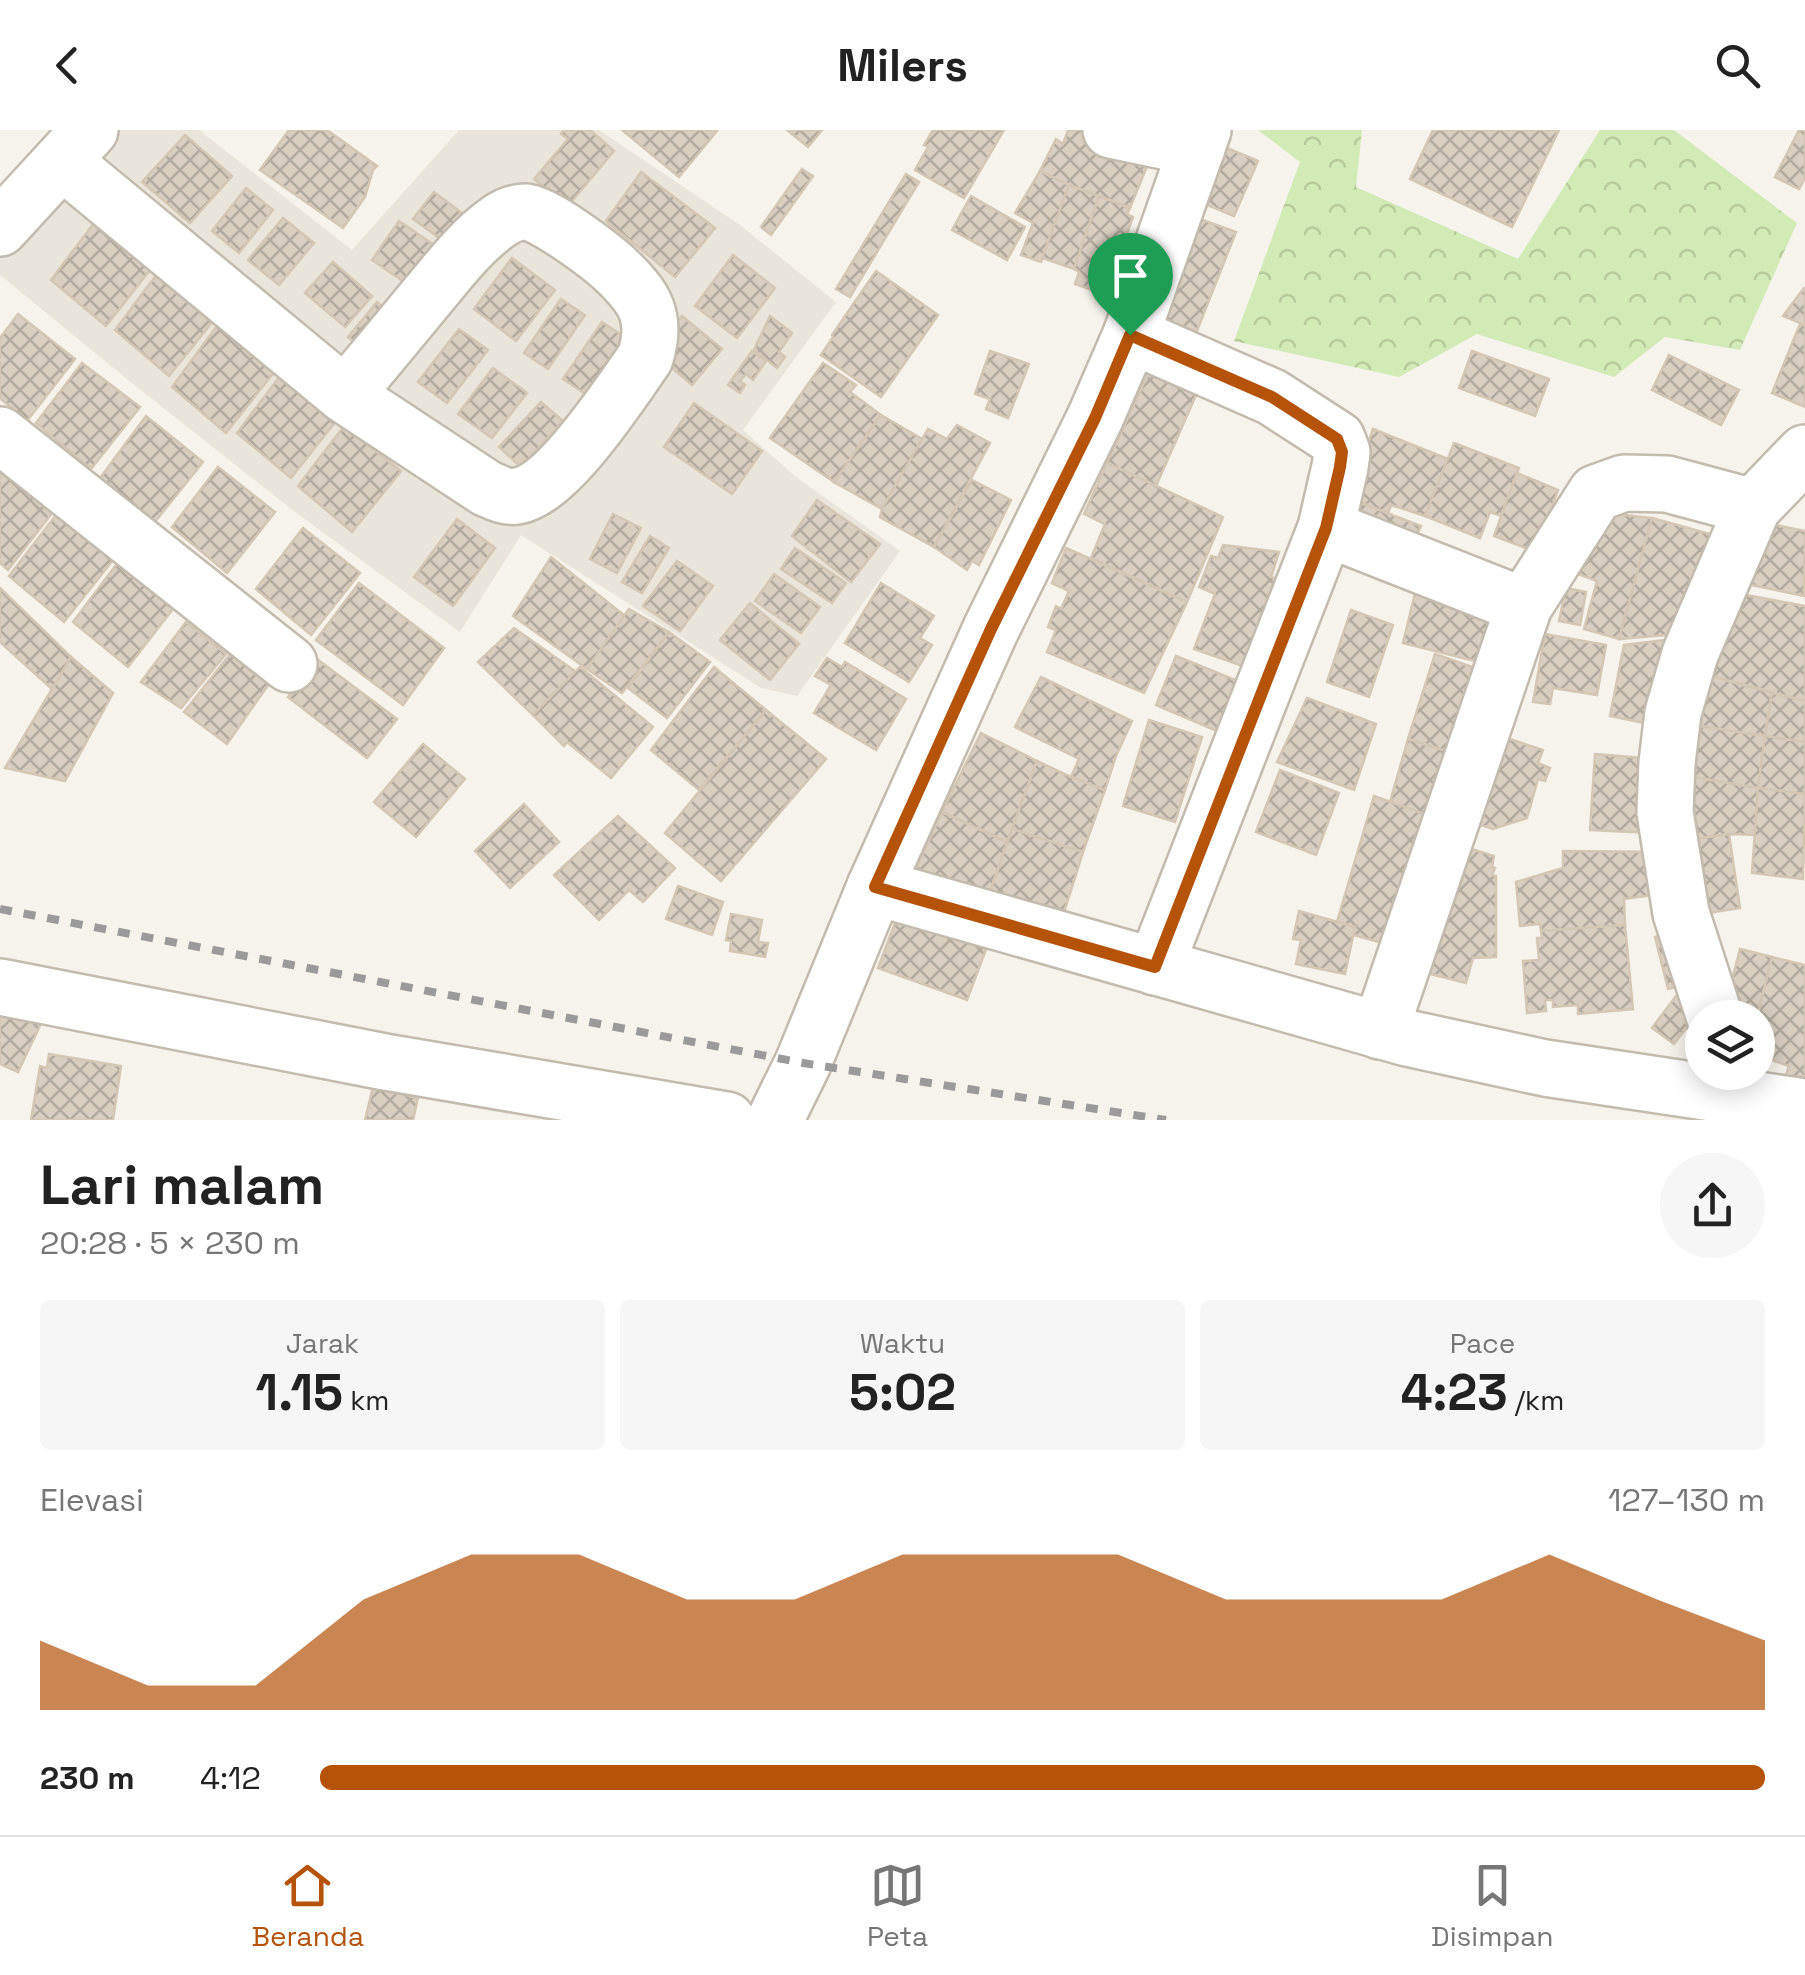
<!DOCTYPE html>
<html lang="id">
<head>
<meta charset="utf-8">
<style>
	body { margin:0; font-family:"Space Grotesk",sans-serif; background:#f6f6f6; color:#222; height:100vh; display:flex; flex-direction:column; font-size:38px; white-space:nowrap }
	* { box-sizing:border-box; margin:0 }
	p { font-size:32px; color:#767676 }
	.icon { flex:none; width:55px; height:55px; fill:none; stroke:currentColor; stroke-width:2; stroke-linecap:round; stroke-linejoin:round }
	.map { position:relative; height:990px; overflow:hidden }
	.details { display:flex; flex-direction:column; background:#fff; flex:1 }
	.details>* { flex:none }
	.buttons { position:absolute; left:1685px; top:870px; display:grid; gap:20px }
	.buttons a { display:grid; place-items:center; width:90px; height:90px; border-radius:50%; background:#fff; box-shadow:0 5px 25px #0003; font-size:50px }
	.pin { position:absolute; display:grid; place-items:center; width:85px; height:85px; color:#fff; margin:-102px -42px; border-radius:50% 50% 50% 0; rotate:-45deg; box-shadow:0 0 10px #0007 }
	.pin .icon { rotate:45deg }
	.round { display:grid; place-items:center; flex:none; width:105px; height:105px; border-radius:52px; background:#f6f6f6 }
	.overview { display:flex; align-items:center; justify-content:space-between; height:170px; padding:0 40px }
	h1 { font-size:55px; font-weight:800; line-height:75px }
	.figures { display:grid; grid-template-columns:repeat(3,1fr); gap:15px; height:170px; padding:10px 40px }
	.figures div { display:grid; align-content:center; border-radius:10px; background:#f6f6f6; text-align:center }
	.figures b { font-size:50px; font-weight:800 }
	.figures small { font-size:28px; font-weight:400 }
	.figures p { font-size:28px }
	.chart { height:280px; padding:20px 40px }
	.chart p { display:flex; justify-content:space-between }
	.chart svg { width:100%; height:180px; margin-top:10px; fill:#b45309; opacity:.7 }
	ul { padding:0 40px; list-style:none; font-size:32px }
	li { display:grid; grid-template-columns:160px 120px 1fr; align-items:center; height:75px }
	li i { height:25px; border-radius:12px; background:#b45309 }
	header { display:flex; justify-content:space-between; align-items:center; height:130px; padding:0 40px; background:#fff; font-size:45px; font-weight:800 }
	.menu { display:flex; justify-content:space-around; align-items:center; height:140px; border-top:2px solid #e0e0e0; background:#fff; font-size:28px; color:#767676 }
	.menu a { display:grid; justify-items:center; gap:5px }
	.menu .selected { color:#b45309 }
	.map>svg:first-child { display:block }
</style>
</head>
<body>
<header><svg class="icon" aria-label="back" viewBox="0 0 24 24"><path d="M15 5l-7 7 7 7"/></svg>Milers<svg class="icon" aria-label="search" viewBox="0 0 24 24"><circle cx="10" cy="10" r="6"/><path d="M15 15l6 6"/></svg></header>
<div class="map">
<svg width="1805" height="990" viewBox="0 0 1805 990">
	<defs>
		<pattern id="forest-crowns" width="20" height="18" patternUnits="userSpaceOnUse" patternTransform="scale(2.5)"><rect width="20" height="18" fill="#d2eab5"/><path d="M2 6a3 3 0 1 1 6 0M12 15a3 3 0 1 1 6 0" fill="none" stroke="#b6ca9c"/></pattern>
		<pattern id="building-cross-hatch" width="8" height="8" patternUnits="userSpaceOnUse" patternTransform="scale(2.5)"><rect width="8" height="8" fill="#d8cfc1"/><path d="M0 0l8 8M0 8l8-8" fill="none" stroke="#b1aa9e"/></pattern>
	</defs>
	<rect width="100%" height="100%" fill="#f6f3ec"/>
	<path fill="#eae5da" d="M120,0H199L352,120L459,0H599L740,95L836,172L743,300L796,347L900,421L797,566L761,558L521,405L460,502L295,382L128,250L0,145V129Z"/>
	<path fill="url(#forest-crowns)" d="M1258,0H1362L1356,57L1518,129L1600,0H1674L1797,93L1740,220L1665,207L1614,247L1477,204L1399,247L1234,211L1300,32Z"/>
	<g fill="url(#building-cross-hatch)" stroke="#d3c7b4" stroke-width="2.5">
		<path d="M289,0H327L377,36L373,40L365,67L343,98L260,40Z"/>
		<path d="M564,0H590L614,21L568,76L534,49L568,9L561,4Z"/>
		<path d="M622,0H715L717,1L679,47Z"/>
		<path d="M787,0H822L808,17Z"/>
		<path d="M933,0H1004L964,68L915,40L928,17L924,15Z"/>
		<path d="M1068,0H1085L1157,12L1130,78L1069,55L1040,41L1056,9L1063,14Z"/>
		<path d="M1433,0H1559L1512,97L1410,49Z"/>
		<path d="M1799,0H1805V48L1799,59L1775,47Z"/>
		<path d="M185,5L232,46L190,93L142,52Z"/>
		<path d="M1222,16L1258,31L1234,86L1198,71Z"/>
		<path d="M802,39L813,46L771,105L761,97Z"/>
		<path d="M1040,41L1069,55L1041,132L1021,125L1033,93L1015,83Z"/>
		<path d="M641,42L715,98L675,147L606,91Z"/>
		<path d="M906,44L919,52L850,167L836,159Z"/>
		<path d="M1069,55L1099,66L1074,139L1042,128Z"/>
		<path d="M246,58L273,80L239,123L212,101Z"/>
		<path d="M434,62L462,83L442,110L413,89Z"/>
		<path d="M971,66L1025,97L1007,130L952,100Z"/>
		<path d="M1099,66L1130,78L1127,84L1133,87L1110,150L1103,148L1098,162L1075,154L1079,142L1074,139Z"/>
		<path d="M283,88L314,113L279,155L248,130Z"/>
		<path d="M1197,88L1236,102L1193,211L1155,196Z"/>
		<path d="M97,89L154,135L106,196L51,150Z"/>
		<path d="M399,91L440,119L413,158L372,130Z"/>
		<path d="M733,125L775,158L737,208L695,176Z"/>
		<path d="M512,128L555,160L516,211L474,179Z"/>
		<path d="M333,132L372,166L345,197L305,163Z"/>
		<path d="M160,140L218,185L169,246L115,200Z"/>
		<path d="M876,141L938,185L881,267L821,225L833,207L832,205Z"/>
		<path d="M1804,158H1805V195L1783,186Z"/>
		<path d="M561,169L585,185L548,239L524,223Z"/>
		<path d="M377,172L396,189L367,223L348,207Z"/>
		<path d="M18,184L75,229L27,291L0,268V208Z"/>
		<path d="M682,186L722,219L692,255L652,221Z"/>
		<path d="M770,186L792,203L779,222L785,227L777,238L754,220Z"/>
		<path d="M602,192L626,208L587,265L563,249Z"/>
		<path d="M1800,194L1805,195V277L1772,263Z"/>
		<path d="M217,196L275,241L226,303L172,257Z"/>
		<path d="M459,199L488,220L447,273L418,252Z"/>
		<path d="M752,221L766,231L753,250L746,244L740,251L745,255L740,263L728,255Z"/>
		<path d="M990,221L1029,234L1008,288L986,279L990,269L975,264Z"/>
		<path d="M1472,221L1549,249L1535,286L1459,258Z"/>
		<path d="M1157,225L1204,247L1156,356L1107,333Z"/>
		<path d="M1669,225L1739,260L1721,295L1652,260Z"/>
		<path d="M82,233L140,277L91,339L36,293Z"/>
		<path d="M823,233L856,255L850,262L881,285L834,352L770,308Z"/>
		<path d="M493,238L527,263L492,308L458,284Z"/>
		<path d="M283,242L340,286L291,348L237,303Z"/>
		<path d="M541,272L563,291L521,337L499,317Z"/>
		<path d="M694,273L762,321L732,364L664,317Z"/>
		<path d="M881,285L922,309L882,379L834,352Z"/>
		<path d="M146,286L203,332L154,393L100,348Z"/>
		<path d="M957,295L990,313L934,417L880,387L882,379L928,299L947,309Z"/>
		<path d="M344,296L401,341L352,402L298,356Z"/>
		<path d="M1373,299L1448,329L1425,386L1391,375L1388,383L1350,368Z"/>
		<path d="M1454,313L1519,338L1501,386L1490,382L1480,408L1425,386Z"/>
		<path d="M1107,333L1223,387L1187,472L1091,428L1105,394L1084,384Z"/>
		<path d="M0,334L56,378L8,440L0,433Z"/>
		<path d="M218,337L275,382L227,443L172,397Z"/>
		<path d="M1517,343L1558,360L1536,422L1494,406Z"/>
		<path d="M972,350L1011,370L979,435L972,431L967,440L934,417Z"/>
		<path d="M817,370L880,414L851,452L792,406Z"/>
		<path d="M1361,373L1421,396L1408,423L1349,399Z"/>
		<path d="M1597,382L1652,388L1619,509L1584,499L1597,451L1578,444Z"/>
		<path d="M613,384L641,398L617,443L590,429Z"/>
		<path d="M56,385L113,430L64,492L9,446Z"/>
		<path d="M1652,388L1728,409L1689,503L1619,509Z"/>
		<path d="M457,389L495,418L453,476L414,447Z"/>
		<path d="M1760,392L1805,401L1804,466L1747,454Z"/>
		<path d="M303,398L360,443L311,505L256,459Z"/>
		<path d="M650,406L669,418L642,463L622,452Z"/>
		<path d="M1223,415L1279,422L1271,447L1282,450L1251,539L1194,519L1215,464L1199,457L1211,426L1218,428Z"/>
		<path d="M795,418L846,453L832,473L781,439Z"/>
		<path d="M1066,418L1187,472L1144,563L1047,522L1056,500L1048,497L1056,476L1061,479L1069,461L1052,453Z"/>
		<path d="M551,427L625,486L587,539L513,486Z"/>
		<path d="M119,431L176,475L128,537L73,492Z"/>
		<path d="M677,431L713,456L680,501L643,476Z"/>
		<path d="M774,444L820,477L801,503L755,471Z"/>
		<path d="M1418,451L1494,470L1479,532L1403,513Z"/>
		<path d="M359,453L444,518L403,575L316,510Z"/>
		<path d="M881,453L934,486L920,508L932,515L909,552L845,513Z"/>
		<path d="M0,458L71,527L53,560L0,512Z"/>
		<path d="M1566,458L1586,462L1580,495L1559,491Z"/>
		<path d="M1724,461L1805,476V571L1700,543Z"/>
		<path d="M750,473L799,514L770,550L720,510Z"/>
		<path d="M629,479L669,502L622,563L587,539Z"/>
		<path d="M1351,480L1393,495L1369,567L1327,552Z"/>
		<path d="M186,492L226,524L181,578L141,552Z"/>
		<path d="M514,498L576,542L533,585L478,532Z"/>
		<path d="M669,502L710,532L667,588L628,558Z"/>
		<path d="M1545,504L1606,515L1597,565L1553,558L1550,574L1533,572Z"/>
		<path d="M1674,509L1659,596L1610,586L1624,515Z"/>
		<path d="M235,518L273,548L227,614L184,582Z"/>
		<path d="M1435,524L1481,540L1456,624L1408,609Z"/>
		<path d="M1176,526L1250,556L1229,606L1156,575Z"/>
		<path d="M71,527L113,563L65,651L5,638Z"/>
		<path d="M827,528L842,537L845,532L906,569L876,620L814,583L831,555L815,546Z"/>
		<path d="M317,529L397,589L367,628L288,567Z"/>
		<path d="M580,537L653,597L611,648L567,612L564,616L533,585Z"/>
		<path d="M714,537L766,580L699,660L651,620Z"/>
		<path d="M1700,543L1772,563L1765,606L1686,594Z"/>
		<path d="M1041,547L1132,591L1116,626L1105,660L1071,647L1079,629L1015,597Z"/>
		<path d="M1772,563L1805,571V612L1765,606Z"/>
		<path d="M1307,568L1376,594L1354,660L1277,632Z"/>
		<path d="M766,580L826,629L721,751L665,703Z"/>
		<path d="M1149,590L1202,607L1175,692L1123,676Z"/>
		<path d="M1686,594L1765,606L1758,658L1681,645Z"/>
		<path d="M1488,602L1543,620L1538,633L1550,638L1545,651L1538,649L1527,688L1493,699L1459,688Z"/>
		<path d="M981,603L1037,631L1007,712L942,682Z"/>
		<path d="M1765,606L1805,612V664L1758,658Z"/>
		<path d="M1408,609L1456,624L1433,687L1390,672Z"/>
		<path d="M423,614L465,649L416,707L374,672Z"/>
		<path d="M1595,624L1655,629L1651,703L1590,700Z"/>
		<path d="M1037,631L1071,647L1105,660L1083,722L1012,699Z"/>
		<path d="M1280,640L1339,663L1316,725L1256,702Z"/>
		<path d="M1681,645L1758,658L1756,705L1729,704L1674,712Z"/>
		<path d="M1758,658L1805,664L1803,749L1752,743Z"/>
		<path d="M1374,666L1433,687L1400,818L1354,805L1355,797L1337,792Z"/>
		<path d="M524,674L559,712L510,758L475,721Z"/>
		<path d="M942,682L1007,712L983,783L908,756Z"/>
		<path d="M618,686L675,738L643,772L629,760L599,790L554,745Z"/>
		<path d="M1012,699L1083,722L1056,808L983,783Z"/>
		<path d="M1729,704L1740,778L1689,786L1674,712Z"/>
		<path d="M1453,713L1494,726L1492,737L1495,738L1492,745L1496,746V827L1473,828L1466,853L1415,840Z"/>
		<path d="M1563,721L1662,722L1654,765L1624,769L1625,795L1541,801L1540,794L1520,796L1516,752L1563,738Z"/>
		<path d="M678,756L723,772L712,805L666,789Z"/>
		<path d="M901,777L990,809L967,870L878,838Z"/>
		<path d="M1299,781L1355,797L1345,844L1296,834L1301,810L1293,809Z"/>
		<path d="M731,784L762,790L758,812L768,813L765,827L730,821L731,811L726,810Z"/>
		<path d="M1625,795L1633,879L1578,884V875L1553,877V870H1545L1546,881L1527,883L1523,831L1539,830L1537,808H1542L1541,801Z"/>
		<path d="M1682,801L1694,853L1668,859L1655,807Z"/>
		<path d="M1740,819L1772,827L1757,888H1722Z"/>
		<path d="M1772,827L1805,835V952L1786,945L1789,936L1758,925L1757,888Z"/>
		<path d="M1679,862L1701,879L1674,914L1652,898Z"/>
		<path d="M0,876L45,885L18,942L0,934Z"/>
		<path d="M49,924L121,936L113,990H31L40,936L47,938Z"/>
		<path d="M373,957L418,968L413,990H365Z"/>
	</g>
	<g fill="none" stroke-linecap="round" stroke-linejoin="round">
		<defs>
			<g id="minor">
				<path d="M1111,0L1197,18"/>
				<path d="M62,31L345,265L486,358C495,362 506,368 517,366C558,360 621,262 645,228C658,187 645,168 616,140C601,126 544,83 526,82C515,82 506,86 498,92C471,111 450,139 429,164C401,198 373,232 345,265"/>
				<path d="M0,98L90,0"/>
				<path d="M1131,205L1272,267L1337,309L1342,322L1340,337L1326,398L1524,476"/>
				<path d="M0,305L289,534"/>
				<path d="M875,757L1407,908L1545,938L1805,977"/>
				<path d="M1155,837L1326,398"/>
				<path d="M0,857L385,932L727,990"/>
				<path d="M1715,888L1681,783L1665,682L1667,633L1673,583L1690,524L1753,377L1805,323"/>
				<path d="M1380,901L1524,476L1596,363L1624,353L1667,354L1753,377"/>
				<path d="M775,990L803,933L875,757L991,499L1095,288L1131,205L1203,0"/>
			</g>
		</defs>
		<use href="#minor" stroke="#c2bbae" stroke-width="60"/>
		<use href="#minor" stroke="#fff" stroke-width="55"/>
		<path stroke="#9a9a9a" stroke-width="8" stroke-dasharray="12 12" stroke-linecap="butt" d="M0,779L803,933L1166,990"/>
	</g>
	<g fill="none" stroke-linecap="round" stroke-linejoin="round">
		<defs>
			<path id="route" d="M1130,205L1272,267L1337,309L1342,322L1340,337L1326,398L1155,837L875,757L991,499L1095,288Z"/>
		</defs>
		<use href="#route" stroke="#fff" stroke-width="20"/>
		<use href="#route" stroke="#b45309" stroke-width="12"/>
	</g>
</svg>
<div class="buttons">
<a><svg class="icon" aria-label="layers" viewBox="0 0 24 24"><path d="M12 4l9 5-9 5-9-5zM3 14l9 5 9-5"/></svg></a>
</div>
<div class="pin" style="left:1130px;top:205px;background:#1e9e55"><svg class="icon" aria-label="arrive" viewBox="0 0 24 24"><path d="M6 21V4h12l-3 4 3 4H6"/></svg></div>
</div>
<section class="details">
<div class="overview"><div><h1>Lari malam</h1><p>20:28 · 5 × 230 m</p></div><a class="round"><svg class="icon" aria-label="share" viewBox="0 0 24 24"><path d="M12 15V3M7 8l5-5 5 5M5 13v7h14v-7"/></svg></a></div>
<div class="figures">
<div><p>Jarak</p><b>1.15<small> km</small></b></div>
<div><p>Waktu</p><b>5:02</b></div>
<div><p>Pace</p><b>4:23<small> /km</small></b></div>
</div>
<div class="chart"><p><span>Elevasi</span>127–130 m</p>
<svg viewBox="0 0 160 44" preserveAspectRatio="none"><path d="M0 44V27L10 38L20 38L30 17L40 6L50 6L60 17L70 17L80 6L90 6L100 6L110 17L120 17L130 17L140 6L150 17L160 27V44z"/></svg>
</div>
<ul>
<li><b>230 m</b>4:12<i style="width:100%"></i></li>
</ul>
</section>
<nav class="menu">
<a class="selected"><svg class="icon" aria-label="home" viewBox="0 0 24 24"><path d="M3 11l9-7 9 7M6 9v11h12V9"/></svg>Beranda</a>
<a><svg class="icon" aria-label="map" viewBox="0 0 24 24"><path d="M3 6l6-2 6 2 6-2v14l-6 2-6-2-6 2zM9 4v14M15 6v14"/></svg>Peta</a>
<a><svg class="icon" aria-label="saved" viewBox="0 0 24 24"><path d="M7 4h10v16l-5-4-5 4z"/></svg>Disimpan</a>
</nav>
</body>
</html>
